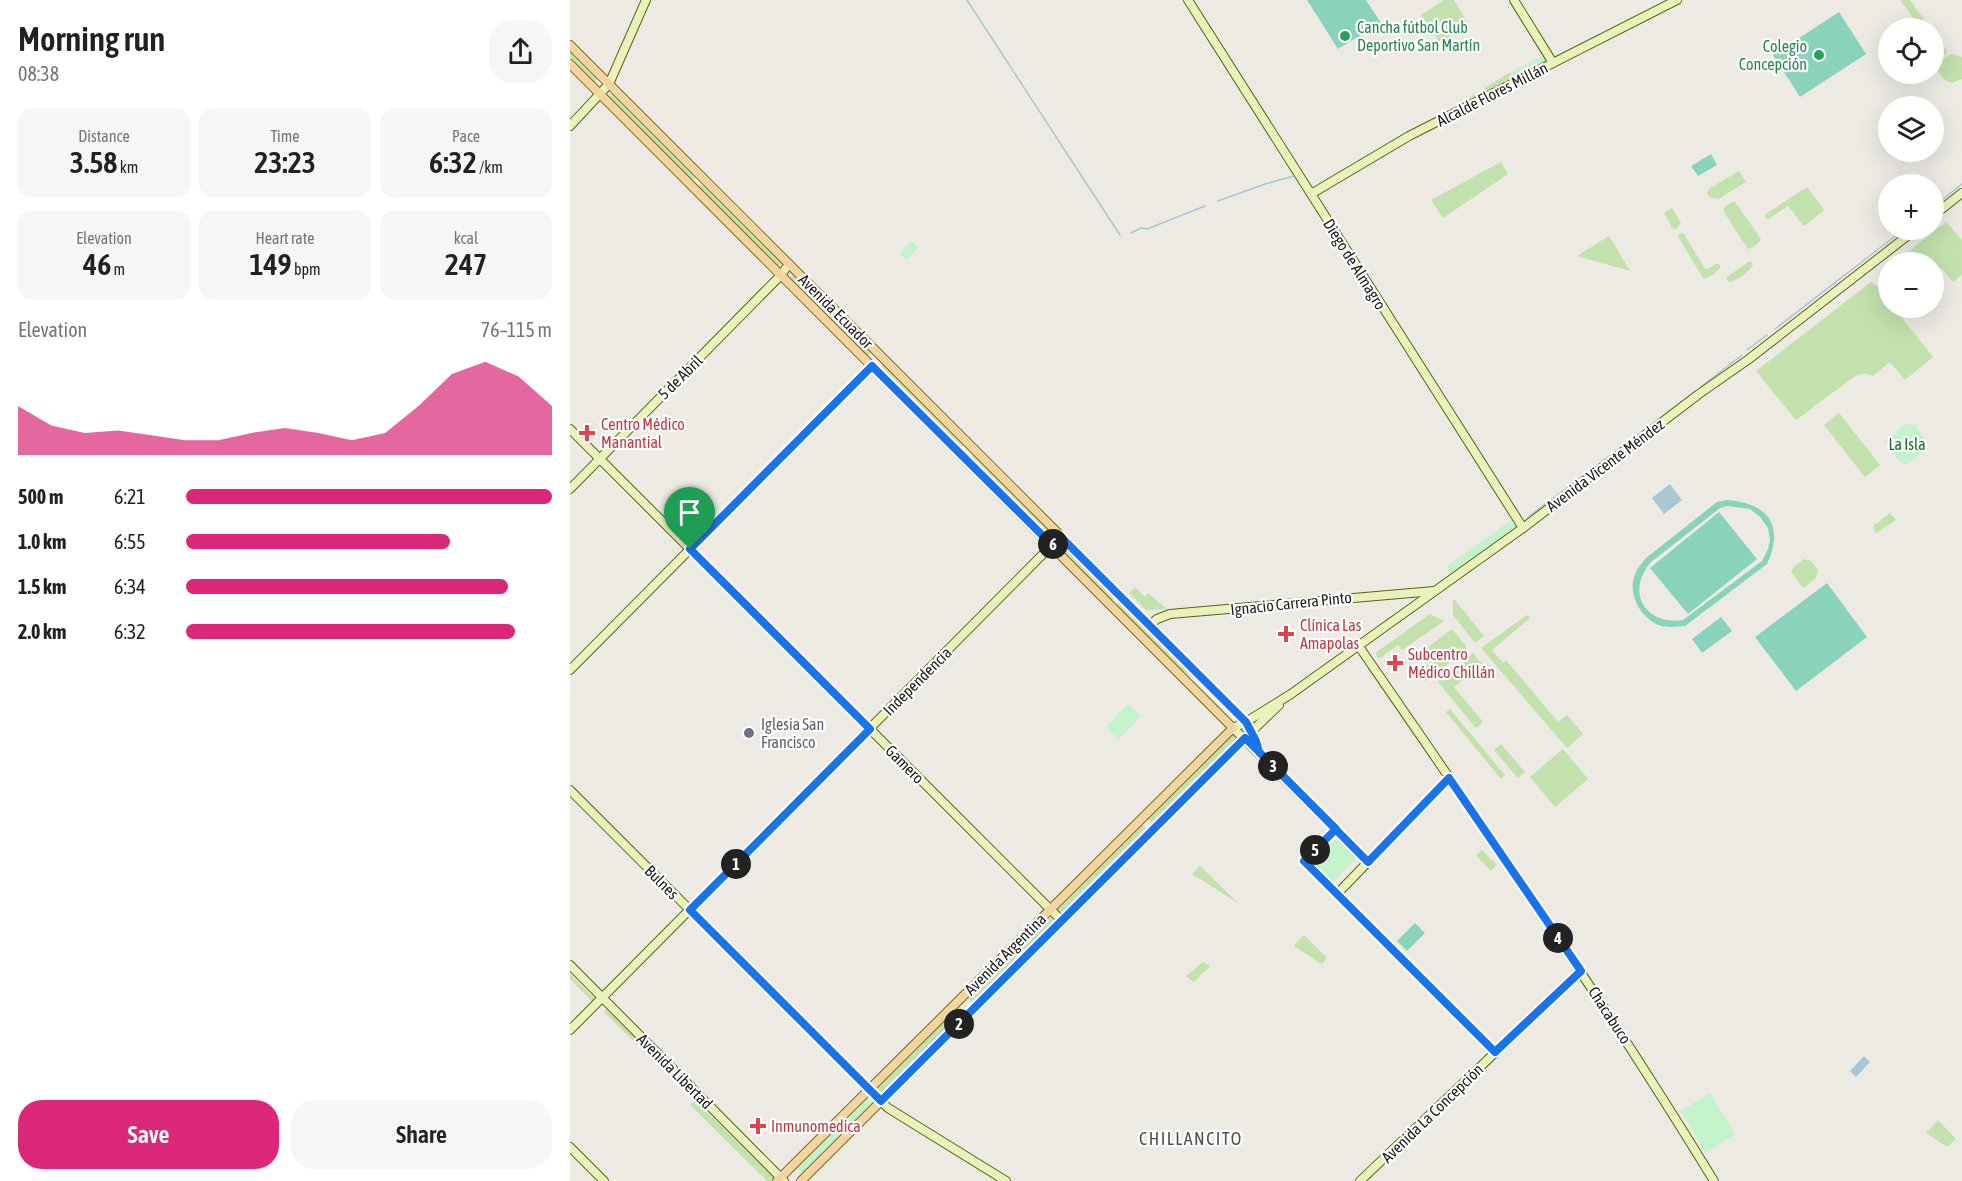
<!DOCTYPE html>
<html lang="en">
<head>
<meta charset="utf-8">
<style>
	body { margin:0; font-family:"Asap Condensed",sans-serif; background:#f6f6f6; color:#202124; height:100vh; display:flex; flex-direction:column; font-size:22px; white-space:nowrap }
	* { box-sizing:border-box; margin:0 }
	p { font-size:20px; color:#757577 }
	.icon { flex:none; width:33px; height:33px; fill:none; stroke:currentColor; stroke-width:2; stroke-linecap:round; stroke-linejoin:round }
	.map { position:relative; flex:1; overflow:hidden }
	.side { display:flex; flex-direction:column; background:#fff; width:570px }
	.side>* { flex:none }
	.tools { position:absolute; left:1308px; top:18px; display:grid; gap:12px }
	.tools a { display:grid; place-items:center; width:66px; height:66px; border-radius:50%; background:#fff; box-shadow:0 6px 24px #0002; font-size:30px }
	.pin { position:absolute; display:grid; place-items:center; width:51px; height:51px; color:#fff; margin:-62px -26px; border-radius:50% 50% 50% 0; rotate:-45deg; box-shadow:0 0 6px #0007 }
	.pin .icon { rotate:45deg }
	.km { position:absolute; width:30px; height:30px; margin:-15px; border-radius:50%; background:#222; color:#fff; font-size:16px; line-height:30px; text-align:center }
	.round { display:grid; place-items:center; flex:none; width:63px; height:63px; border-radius:24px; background:#f6f6f6 }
	.overview { display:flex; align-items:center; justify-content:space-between; height:102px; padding:0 18px }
	h1 { font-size:33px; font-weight:600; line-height:45px }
	.figures { display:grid; grid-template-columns:repeat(3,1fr); gap:9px; height:102px; padding:6px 18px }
	.figures div { display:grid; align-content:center; border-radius:15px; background:#f6f6f6; text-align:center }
	.figures b { font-size:30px; font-weight:600 }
	.figures small { font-size:16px; font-weight:400 }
	.figures p { font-size:16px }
	.chart { height:168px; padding:12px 18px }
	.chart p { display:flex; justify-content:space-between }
	.chart svg { width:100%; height:108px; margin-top:6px; fill:#db2777; opacity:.7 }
	.cta { display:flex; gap:12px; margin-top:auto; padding:12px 18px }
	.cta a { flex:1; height:69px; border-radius:24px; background:#db2777; color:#fff; font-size:24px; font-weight:600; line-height:69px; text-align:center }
	.cta a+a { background:#f6f6f6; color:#202124 }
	ul { padding:0 18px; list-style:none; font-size:20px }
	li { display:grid; grid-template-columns:96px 72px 1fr; align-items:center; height:45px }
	li i { height:15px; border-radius:8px; background:#db2777 }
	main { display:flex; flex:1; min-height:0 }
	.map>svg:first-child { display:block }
</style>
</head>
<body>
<main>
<section class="side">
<div class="overview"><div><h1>Morning run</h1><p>08:38</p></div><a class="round"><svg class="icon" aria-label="share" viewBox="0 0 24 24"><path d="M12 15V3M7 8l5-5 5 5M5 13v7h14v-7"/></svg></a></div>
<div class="figures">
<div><p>Distance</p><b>3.58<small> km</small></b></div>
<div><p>Time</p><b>23:23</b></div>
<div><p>Pace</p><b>6:32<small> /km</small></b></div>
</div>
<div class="figures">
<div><p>Elevation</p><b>46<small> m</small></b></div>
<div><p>Heart rate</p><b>149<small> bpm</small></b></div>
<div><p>kcal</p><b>247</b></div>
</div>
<div class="chart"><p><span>Elevation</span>76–115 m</p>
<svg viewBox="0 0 160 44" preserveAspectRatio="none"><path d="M0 44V24L10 32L20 35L30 34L40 36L50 38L60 38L70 35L80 33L90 35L100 38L110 35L120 24L130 11L140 6L150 12L160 24V44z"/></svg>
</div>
<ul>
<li><b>500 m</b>6:21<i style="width:100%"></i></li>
<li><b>1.0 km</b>6:55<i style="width:72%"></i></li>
<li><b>1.5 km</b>6:34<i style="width:88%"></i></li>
<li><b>2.0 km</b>6:32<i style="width:90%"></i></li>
</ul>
<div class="cta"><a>Save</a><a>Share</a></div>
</section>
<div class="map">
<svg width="1392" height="1181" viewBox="0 0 1392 1181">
	<rect width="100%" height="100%" fill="#eceae3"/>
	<g fill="#c2e1ad">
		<path d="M874,0H884L899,25L870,43L851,15Z"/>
		<path d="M1330,0H1340L1360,28H1351Z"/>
		<path d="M1364,33L1378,52L1370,58L1364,48Z"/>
		<path d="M0,50L29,78L25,81L0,57Z"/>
		<path d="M1381,54L1392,57V79L1382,83L1376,81L1368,72L1371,60Z"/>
		<path d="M939,73L942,77L895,104L894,101Z"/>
		<path d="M44,93L130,178L120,179L38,97Z"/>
		<path d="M931,162L938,174L873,218L861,200Z"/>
		<path d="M1169,171L1176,182L1148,199L1139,197L1137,193L1140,188Z"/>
		<path d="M132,185L139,188L214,261L208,267L126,186Z"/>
		<path d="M1237,187L1254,210L1236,225H1233L1218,206L1198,219L1195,217L1196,214Z"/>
		<path d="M1162,202H1165L1191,239C1189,244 1182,248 1178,249L1154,212V208Z"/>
		<path d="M1102,208L1111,223L1106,229H1103L1094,213Z"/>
		<path d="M1376,222L1392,240V275L1383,282L1371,268L1364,273V262H1325Z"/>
		<path d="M1111,233L1114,234L1135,269H1137L1148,263L1151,267C1146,272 1140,278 1133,278L1109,238L1108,236Z"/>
		<path d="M1039,236L1060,271L1007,256Z"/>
		<path d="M1180,261L1183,264C1181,271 1167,281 1159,282L1156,279L1158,276Z"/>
		<path d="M226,273L303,350L296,358L217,280Z"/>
		<path d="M1301,282C1310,287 1318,297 1318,308H1324L1363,357L1335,380L1320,362L1303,376L1295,373L1285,376L1226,420L1186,371Z"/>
		<path d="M316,363L396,443L390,449L309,368Z"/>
		<path d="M1269,413L1310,465L1295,477L1254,425Z"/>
		<path d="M405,452L485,533L479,538L398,459Z"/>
		<path d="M1320,513L1326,520L1306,533L1303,526Z"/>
		<path d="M493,541L548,595L542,601L487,547Z"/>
		<path d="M1234,559L1241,561L1248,570L1246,578L1233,588L1221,572L1223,568Z"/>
		<path d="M565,587L575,597L578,593L597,609L576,610L559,593Z"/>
		<path d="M884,599L914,636L905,643L883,615V600Z"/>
		<path d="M551,601L668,717L665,719L627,681L611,669L546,605Z"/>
		<path d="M860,614L874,621L832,650L828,645L809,659L805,653Z"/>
		<path d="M957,615L960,618L922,650L933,663L936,660L988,722L997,715L1013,734L997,748L911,648Z"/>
		<path d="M882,629L896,646V650L855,681L848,672L867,658L858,647Z"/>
		<path d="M903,653L912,664L884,687L913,722L906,728L868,682Z"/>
		<path d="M880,709L935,775L931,779L876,712Z"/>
		<path d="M664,733L670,739L584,825L577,819Z"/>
		<path d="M931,744L955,772L948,778L924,750Z"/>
		<path d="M993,749L1018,779L985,807L960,777Z"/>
		<path d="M572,824L579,831L491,918L485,912Z"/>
		<path d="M912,850L927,865L921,871L906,855Z"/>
		<path d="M630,866L668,903L622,874Z"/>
		<path d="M478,916L486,923L404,1004L396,997Z"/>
		<path d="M734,935L757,958L752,964L724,946Z"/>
		<path d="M633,962L640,966L624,982L616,976Z"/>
		<path d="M0,974L25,999L23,1002L0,979Z"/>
		<path d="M389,1006L395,1013L313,1094L306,1087Z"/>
		<path d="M36,1009L114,1085L111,1088L34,1012Z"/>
		<path d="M125,1100L204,1178L201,1181H197L120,1105Z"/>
		<path d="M1368,1120L1386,1139L1377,1147L1356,1133Z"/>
	</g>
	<g fill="#c3f2cb">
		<path d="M975,55L980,62L942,77L939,73Z"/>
		<path d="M341,241L349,248L337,260L330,253Z"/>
		<path d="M1340,424L1347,426L1351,435L1355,439C1356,453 1346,458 1335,465L1328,460L1315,442L1334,425Z"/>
		<path d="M942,520L947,527L882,573L877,566Z"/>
		<path d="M558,704L571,716L548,739L536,727Z"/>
		<path d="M767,838L786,858L763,882L743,862Z"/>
		<path d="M1140,1093L1165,1134L1136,1153L1111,1111Z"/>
		<path d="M297,1097L304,1103L233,1173L226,1168Z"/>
	</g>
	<g fill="#89d3bd" fill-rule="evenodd">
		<path d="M737,0H796L811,23L768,49Z"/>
		<path d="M1269,12L1296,54L1230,97L1203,55Z"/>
		<path d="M1141,154L1147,165L1128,176L1121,166Z"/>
		<path d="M1157,500C1198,503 1215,525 1197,564L1115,626C1105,627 1095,628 1086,624C1067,613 1056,590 1067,570C1069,566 1073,562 1076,558L1147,502ZM1157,506L1180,509L1190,517L1198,528L1200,540L1198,549L1192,561L1113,620C1075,625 1056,593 1080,563L1150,508Z"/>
		<path d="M1149,512L1187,559L1118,614L1080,568Z"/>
		<path d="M1257,583L1297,637L1226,691L1185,637Z"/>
		<path d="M1151,617L1162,631L1132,653L1122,639Z"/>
		<path d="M845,923L855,933L837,951L827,941Z"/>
	</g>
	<g fill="#a7c7d5">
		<path d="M1100,484L1112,500L1094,514L1082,498Z"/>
		<path d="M1294,1056L1300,1062L1286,1077L1280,1071Z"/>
	</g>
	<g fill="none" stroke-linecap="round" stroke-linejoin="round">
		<g stroke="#a7c7d5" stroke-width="1.5">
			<path d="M397,0L550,235"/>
			<path d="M648,201L695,184L724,176"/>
			<path d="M1364,206L1392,184"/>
			<path d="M561,233L571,228L577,229L635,206"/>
			<path d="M1205,329L1333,230"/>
			<path d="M1177,350L1197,335"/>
			<path d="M1132,386L1172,355"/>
			<path d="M958,517L1122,394"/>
		</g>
		<defs>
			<g id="secondary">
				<path d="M618,0L953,528"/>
				<path d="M944,0L983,63"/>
				<path d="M0,126L39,84L76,0"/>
				<path d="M741,194L839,136L1107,0"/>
				<path d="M1364,215L1392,193"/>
				<path d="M0,429L492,921"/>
				<path d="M0,489L211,275L219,264"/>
				<path d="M580,625L587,619L600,614L864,591"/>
				<path d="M788,645C910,822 1032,998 1144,1181"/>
				<path d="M0,670L302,366"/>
				<path d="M689,752L682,731L709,705"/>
				<path d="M0,790L318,1108L436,1181"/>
				<path d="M766,829L734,861L925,1052"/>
				<path d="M798,862L663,728L676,722L721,694L953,528L1129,394L1179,359L1345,230"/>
				<path d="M767,894L879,778"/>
				<path d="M0,965L214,1181"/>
				<path d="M0,1030L491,536"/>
				<path d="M0,1147L34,1181"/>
				<path d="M790,1181L1011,971"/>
			</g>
			<g id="primary">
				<path d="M0,45L580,625L676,722L682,731L231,1181"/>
				<path d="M0,64L663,728L207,1181"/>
			</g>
		</defs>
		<use href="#secondary" stroke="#556510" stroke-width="10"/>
		<use href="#primary" stroke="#846710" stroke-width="10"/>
		<use href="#secondary" stroke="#eaf1bb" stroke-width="8"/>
		<use href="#primary" stroke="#f1d6a3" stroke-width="8"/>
	</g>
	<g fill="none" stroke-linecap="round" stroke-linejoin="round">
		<defs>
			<path id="route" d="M120,549L300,729L120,910L311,1101L675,738C717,779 757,821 798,862L879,778L1011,971L925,1052L734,861L766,829L689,752L686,741L676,722L490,536L482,545L302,366L120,549"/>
		</defs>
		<use href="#route" stroke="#fff" stroke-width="12"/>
		<use href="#route" stroke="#1a73e8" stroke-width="8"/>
	</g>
	<g fill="#2e9e5b" stroke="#fff" stroke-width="2">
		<circle cx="775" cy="36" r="6"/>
		<circle cx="1249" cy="55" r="6"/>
	</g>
	<g fill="#e0444e" stroke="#fff" stroke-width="2">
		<path d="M14 424h6v6h6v6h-6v6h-6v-6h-6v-6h6z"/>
		<path d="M713 625h6v6h6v6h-6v6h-6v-6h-6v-6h6z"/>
		<path d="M822 654h6v6h6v6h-6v6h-6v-6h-6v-6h6z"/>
		<path d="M185 1117h6v6h6v6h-6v6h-6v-6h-6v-6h6z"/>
	</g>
	<circle fill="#6b7280" stroke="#fff" stroke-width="2" cx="179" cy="733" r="6"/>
	<g text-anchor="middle" stroke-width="4.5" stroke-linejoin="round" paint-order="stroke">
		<g font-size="16" fill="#27864d" stroke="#fff" text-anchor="start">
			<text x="787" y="33">Cancha fútbol Club<tspan x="787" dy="18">Deportivo San Martín</tspan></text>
			<text x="1237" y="52" text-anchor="end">Colegio<tspan x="1237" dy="18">Concepción</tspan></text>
		</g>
		<g font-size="16" fill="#1c1c1c" stroke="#fff">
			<text transform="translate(922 94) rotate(-27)" y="6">Alcalde Flores Millán</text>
			<text transform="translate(785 264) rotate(58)" y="6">Diego de Almagro</text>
			<text transform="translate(266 311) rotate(45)" y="6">Avenida Ecuador</text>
			<text transform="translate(110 377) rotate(-45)" y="6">5 de Abril</text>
			<text transform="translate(1035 465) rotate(-37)" y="6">Avenida Vicente Méndez</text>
			<text transform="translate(721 603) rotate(-6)" y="6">Ignacio Carrera Pinto</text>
			<text transform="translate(347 681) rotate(-45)" y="6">Independencia</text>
			<text transform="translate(335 764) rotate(45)" y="6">Gamero</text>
			<text transform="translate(92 882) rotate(45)" y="6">Bulnes</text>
			<text transform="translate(435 954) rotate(-45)" y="6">Avenida Argentina</text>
			<text transform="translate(1040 1015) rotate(57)" y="6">Chacabuco</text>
			<text transform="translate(105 1071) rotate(45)" y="6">Avenida Libertad</text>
			<text transform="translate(862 1113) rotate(-44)" y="6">Avenida La Concepción</text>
		</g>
		<g font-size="16" fill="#be3a42" stroke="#fff" text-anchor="start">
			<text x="31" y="430">Centro Médico<tspan x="31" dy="18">Manantial</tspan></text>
			<text x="730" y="631">Clínica Las<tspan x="730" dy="18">Amapolas</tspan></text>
			<text x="838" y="660">Subcentro<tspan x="838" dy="18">Médico Chillán</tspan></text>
			<text x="201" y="1132">Inmunomedica</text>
		</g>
		<g font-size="16" fill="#176d25" stroke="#fff">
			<text x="1337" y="450">La Isla</text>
		</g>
		<g font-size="16" fill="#5b616d" stroke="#fff" text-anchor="start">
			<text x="191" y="730">Iglesia San<tspan x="191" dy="18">Francisco</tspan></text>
		</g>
		<g font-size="18" letter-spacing="1.5" fill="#4f4f4f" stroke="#fff">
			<text x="621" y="1145">CHILLANCITO</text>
		</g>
	</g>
</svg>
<div class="tools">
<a><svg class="icon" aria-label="locate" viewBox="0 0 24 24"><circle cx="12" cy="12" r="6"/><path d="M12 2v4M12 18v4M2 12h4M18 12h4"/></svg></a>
<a><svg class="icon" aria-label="layers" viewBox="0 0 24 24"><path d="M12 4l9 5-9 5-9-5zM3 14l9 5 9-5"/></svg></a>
<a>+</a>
<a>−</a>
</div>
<div class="pin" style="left:120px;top:549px;background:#1e9e55"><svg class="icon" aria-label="arrive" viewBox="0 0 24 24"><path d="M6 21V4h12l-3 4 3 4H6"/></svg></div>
<b class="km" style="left:166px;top:864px">1</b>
<b class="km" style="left:389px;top:1024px">2</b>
<b class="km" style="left:703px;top:766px">3</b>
<b class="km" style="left:988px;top:938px">4</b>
<b class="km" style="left:745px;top:850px">5</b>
<b class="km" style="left:483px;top:544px">6</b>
</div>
</main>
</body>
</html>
